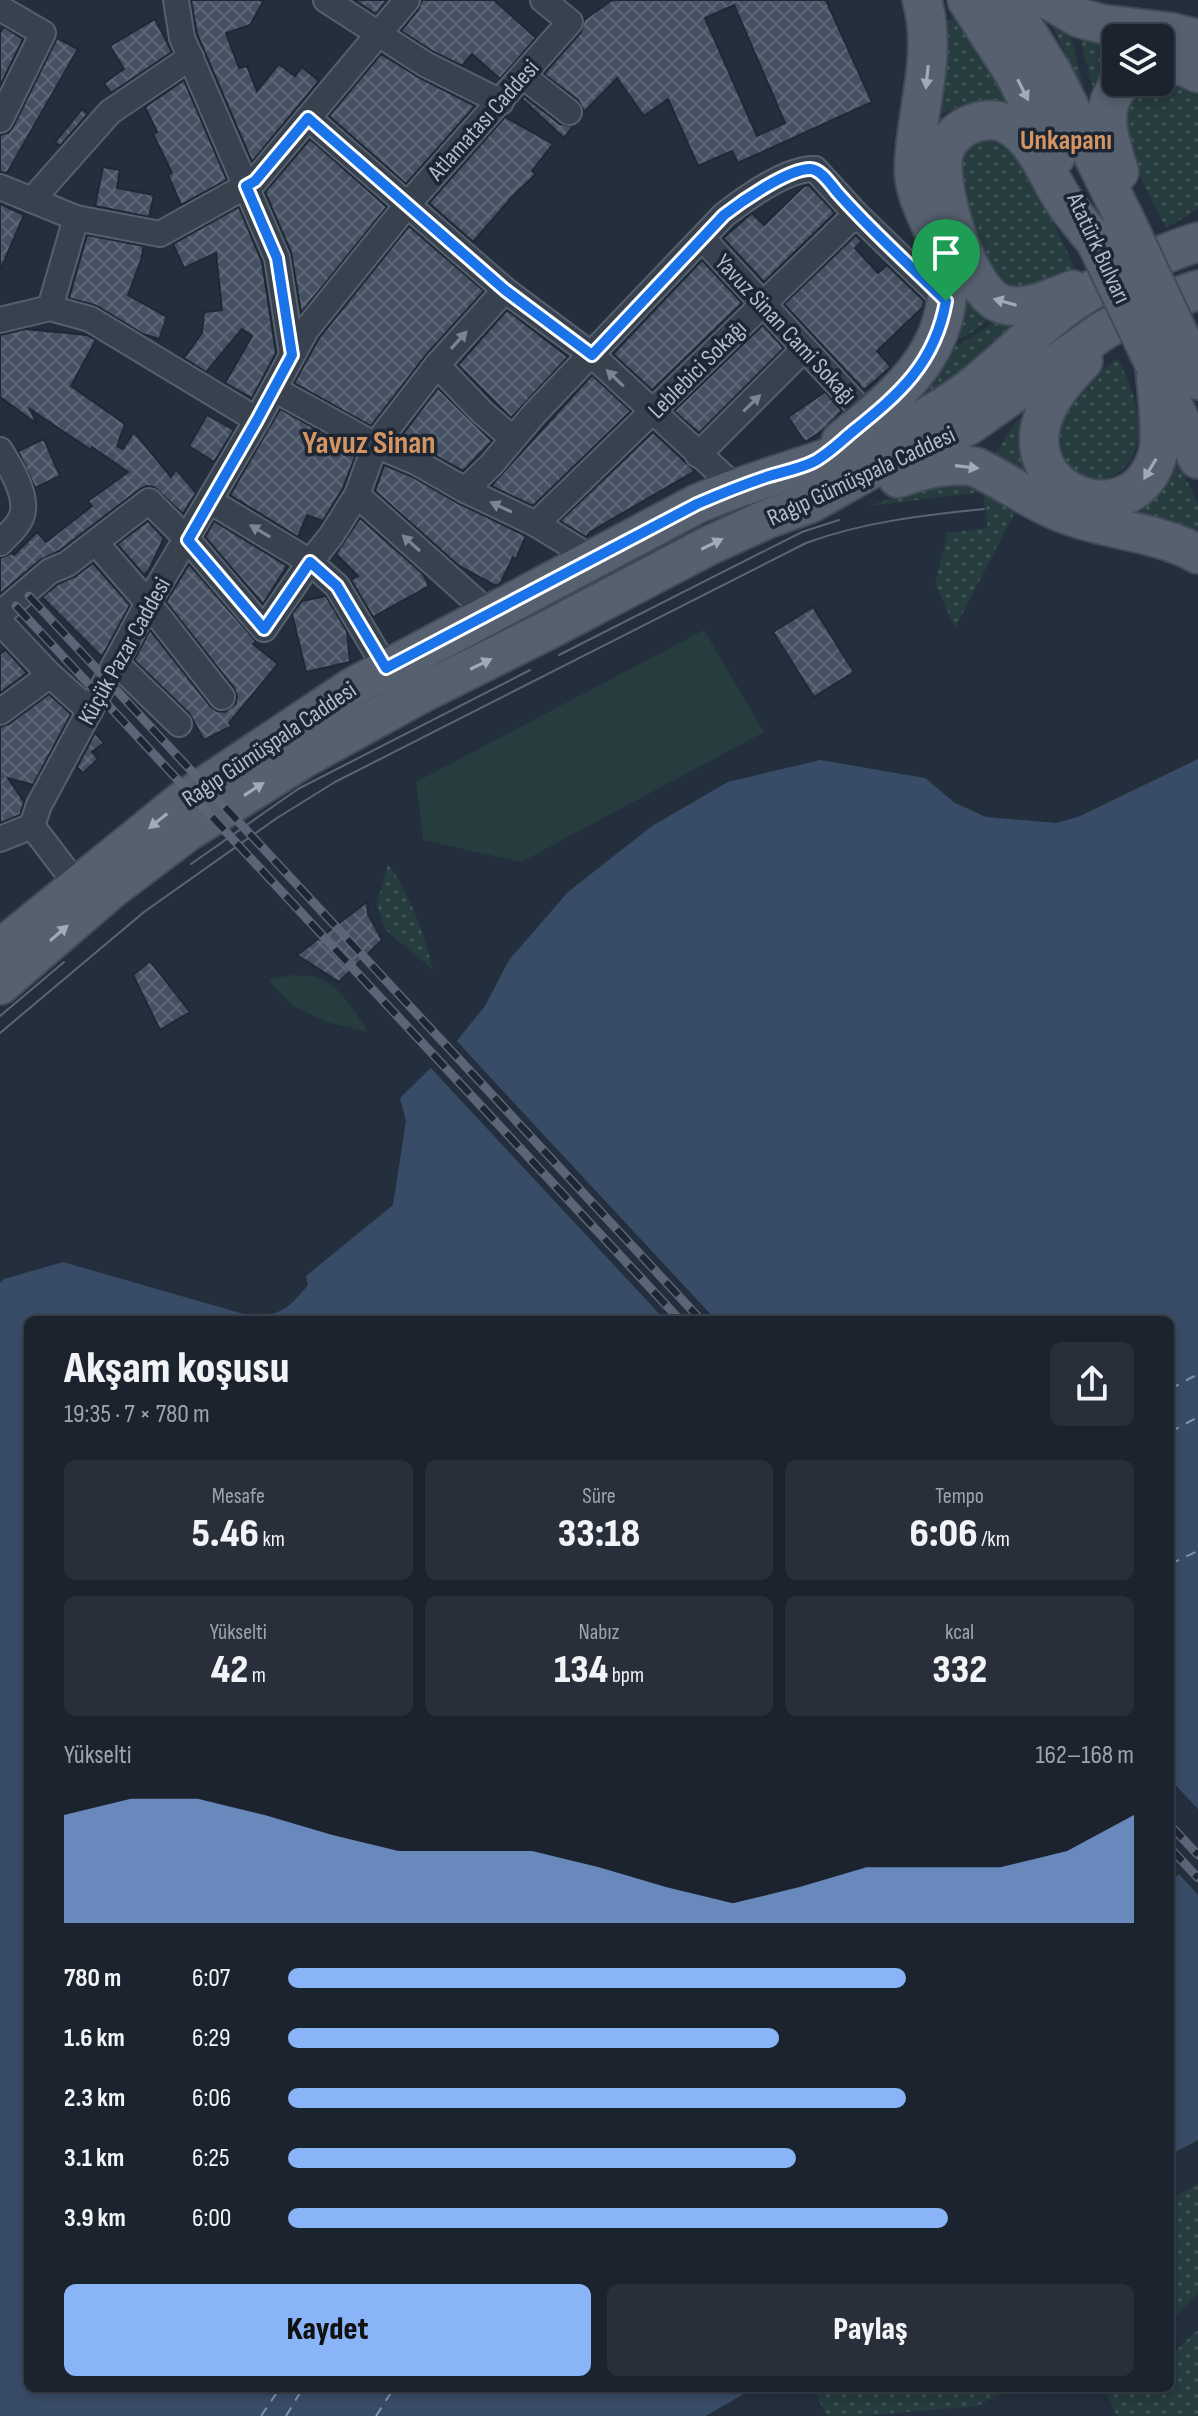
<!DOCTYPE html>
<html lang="tr">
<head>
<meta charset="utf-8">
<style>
	body { margin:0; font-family:"Sofia Sans Condensed",sans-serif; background:#282f3a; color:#f1f3f6; height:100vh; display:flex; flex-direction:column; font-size:30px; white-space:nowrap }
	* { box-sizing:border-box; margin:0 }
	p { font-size:26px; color:#a0a4aa }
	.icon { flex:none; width:44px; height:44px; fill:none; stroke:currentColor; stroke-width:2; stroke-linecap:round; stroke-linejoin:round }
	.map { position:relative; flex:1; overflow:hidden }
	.side { position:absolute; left:24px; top:1316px; width:1150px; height:1076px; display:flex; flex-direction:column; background:#1b232e; border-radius:12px; box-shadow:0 4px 12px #0003,0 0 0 2px #39404a }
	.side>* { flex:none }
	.tools { position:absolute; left:1102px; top:24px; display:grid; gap:16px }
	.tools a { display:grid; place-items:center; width:72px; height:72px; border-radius:12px; background:#1b232e; box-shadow:0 4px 12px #0003,0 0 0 2px #39404a; font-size:40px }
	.pin { position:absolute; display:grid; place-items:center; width:68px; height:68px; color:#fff; margin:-82px -34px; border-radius:50% 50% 50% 0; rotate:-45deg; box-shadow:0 0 8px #0007 }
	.pin .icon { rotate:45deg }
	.round { display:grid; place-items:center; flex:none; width:84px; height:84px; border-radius:12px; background:#282f3a }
	.summary { display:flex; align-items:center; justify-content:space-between; height:136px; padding:0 40px }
	h1 { font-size:44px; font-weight:800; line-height:60px }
	.stats { display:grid; grid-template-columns:repeat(3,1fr); gap:12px; height:136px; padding:8px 40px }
	.stats div { display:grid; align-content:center; border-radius:12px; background:#282f3a; text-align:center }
	.stats b { font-size:40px; font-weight:800 }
	.stats small { font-size:22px; font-weight:400 }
	.stats p { font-size:22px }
	.chart { height:224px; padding:16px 40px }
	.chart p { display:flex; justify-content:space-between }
	.chart svg { width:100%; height:144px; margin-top:8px; fill:#8ab4f8; opacity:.7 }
	.cta { display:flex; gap:16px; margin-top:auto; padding:16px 40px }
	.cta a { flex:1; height:92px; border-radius:12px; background:#8ab4f8; color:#111; font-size:32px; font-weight:800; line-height:92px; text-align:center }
	.cta a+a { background:#282f3a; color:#f1f3f6 }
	ul { padding:0 40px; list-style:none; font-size:26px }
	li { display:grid; grid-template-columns:128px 96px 1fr; align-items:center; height:60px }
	li i { height:20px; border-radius:10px; background:#8ab4f8 }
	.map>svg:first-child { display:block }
</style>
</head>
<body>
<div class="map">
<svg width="1198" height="2416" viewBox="0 0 1198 2416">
	<defs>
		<pattern id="grass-dots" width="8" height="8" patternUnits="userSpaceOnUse" patternTransform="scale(2)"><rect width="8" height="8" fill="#263c3f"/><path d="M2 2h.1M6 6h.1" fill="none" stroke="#435659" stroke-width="1.8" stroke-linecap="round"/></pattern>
		<pattern id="building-cross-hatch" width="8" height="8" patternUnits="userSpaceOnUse" patternTransform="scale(2)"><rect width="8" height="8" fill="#455162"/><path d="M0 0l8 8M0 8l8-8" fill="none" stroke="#5d6877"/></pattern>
	</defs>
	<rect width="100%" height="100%" fill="#242f3e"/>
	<g fill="url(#grass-dots)">
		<path d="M955,17L1011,106C981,96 964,103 937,117L946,59L945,23Z"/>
		<path d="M1056,26L1070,34L1084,88L1079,83L1053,27Z"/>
		<path d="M1079,35L1116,38V69L1099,89L1093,88Z"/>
		<path d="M1154,82L1191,85L1198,97V209L1166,228C1152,199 1110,130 1128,99C1133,91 1145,85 1154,82Z"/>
		<path d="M998,137L1027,166L1076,271L1040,288L1007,289L984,262L957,173L964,143Z"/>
		<path d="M961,282L993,316L971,333L955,341Z"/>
		<path d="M998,317L1021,321L990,353L905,411L945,363L953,348L987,328Z"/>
		<path d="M1118,358C1134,392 1155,444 1119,472C1113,476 1103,481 1096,481C1094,481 1086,478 1084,477C1050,465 1055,423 1072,399C1084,382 1102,370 1118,358Z"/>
		<path d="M1030,409L1036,479L993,461C1003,439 1012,424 1030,409Z"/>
		<path d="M1170,450L1182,470L1198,505V542L1097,512Z"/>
		<path d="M964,480L1017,508L955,628L935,583L948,533L988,528L983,492L869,506L943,481Z"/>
		<path d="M388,864C411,896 423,932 433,970L385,929L377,904Z"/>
		<path d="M1198,2184V2294L1170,2321V2199Z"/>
		<path d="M1198,2330V2416H1117L1104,2388H1170V2356Z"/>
		<path d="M823,2388H1015L977,2406L862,2416H827L815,2392Z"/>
	</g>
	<g fill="#263c3f">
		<path d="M704,630L764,732L521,862L423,840L416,782Z"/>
		<path d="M292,975C298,976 306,975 312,976C339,982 354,1011 368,1032L327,1022L293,1006L268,980Z"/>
	</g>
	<path fill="#394c67" d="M1198,759V2140L1170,2155V1320H28V2388H754L706,2416H0V1283L4,1279L63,1262L240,1313C276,1319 286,1312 308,1285L306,1276L393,1205L406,1121L400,1098L451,1048L485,1006L509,960L568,892L652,826L728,782L820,760L925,778L955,803L986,817L1056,823L1078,817Z"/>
	<g fill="#242f3e">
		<path d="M454,1038L503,1091L716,1320H665L428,1065Z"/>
		<path d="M1170,1779L1198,1809V1895L1179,1874L1170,1882Z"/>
	</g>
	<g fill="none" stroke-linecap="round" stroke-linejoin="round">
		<g stroke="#7c92b1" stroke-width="2" stroke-dasharray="10 8" stroke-linecap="butt">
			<path d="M1170,1389L1198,1374"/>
			<path d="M1170,1432L1198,1417"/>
			<path d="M1170,1564L1198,1551"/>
			<path d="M261,2416L280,2388"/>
			<path d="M286,2416L303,2388"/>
			<path d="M376,2416L394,2388"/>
		</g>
	</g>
	<g fill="url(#building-cross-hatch)" stroke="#1f2835" stroke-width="2" fill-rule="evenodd">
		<path d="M191,0H264L250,25L226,33L239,68L247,66L257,91L279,64L295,76L302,67L319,81L252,162L197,34Z"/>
		<path d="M354,0H387L376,14Z"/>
		<path d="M422,0H494L536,38L500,79L472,54L462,66L432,51L401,31L418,10Z"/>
		<path d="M612,0H826L872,102L738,163L732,151L698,166L668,99L644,116L617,78L584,112L578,100L544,74L581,32L584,20ZM734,5L785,123L757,136L705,18Z"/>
		<path d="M155,19L172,52L111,93L104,83L124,69L110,46Z"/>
		<path d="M4,27L23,39L0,86V33Z"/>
		<path d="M57,38L78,49L7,173L0,172V135L8,133L13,127Z"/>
		<path d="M381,54L418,77L475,106L406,184L329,116Z"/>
		<path d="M184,80L227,180L181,205L168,175L172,173L153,134L157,132L145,107Z"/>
		<path d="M524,96L560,124L573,126L564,138L522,99Z"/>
		<path d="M82,109L88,114L60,146L55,142Z"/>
		<path d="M505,117L553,144L532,171L536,174L512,197L473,242L429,203Z"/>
		<path d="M310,139L387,207L301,313L291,252L265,192Z"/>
		<path d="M103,167L120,170L117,188L154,195L149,217L95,206Z"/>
		<path d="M809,185L835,213L764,282L723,238L752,213L764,225L804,186Z"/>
		<path d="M0,204L24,215L0,271Z"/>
		<path d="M239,207L262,262L276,353L252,398L225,383L252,336L242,329L206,372L184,358L202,333L204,312L222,310L216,253L184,268L173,244Z"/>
		<path d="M409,226L484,291L426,355L371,426L294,383L319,338Z"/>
		<path d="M87,235L144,246L141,260L128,295L167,317L159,339L143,334L97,306L69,298Z"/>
		<path d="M856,235L862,241L855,248L878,273L887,265L924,301L923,307L877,351L891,367L864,390L784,304Z"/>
		<path d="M702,260L742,303L652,390L613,354Z"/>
		<path d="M507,310L568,357L511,418L458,365Z"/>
		<path d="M763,325L784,348L699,433L674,411Z"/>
		<path d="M25,329L87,335L96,340L71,386L125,424L117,446L123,449L134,432L171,477L176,469L196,493L183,514L154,487L147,486L140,489L59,551L40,560L0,594V558L12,553L14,555L37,532L46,542L92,506L88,501L128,472L92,447L91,450L30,409L37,424L0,397V335Z"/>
		<path d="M592,375L631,411L533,506L491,486Z"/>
		<path d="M438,388L492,441L463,471L425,450L399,439Z"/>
		<path d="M825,392L842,411L822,431L805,442L788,417Z"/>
		<path d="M280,409L357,452L343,488L323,521L307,515L298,537L230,495Z"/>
		<path d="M207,415L234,430L214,462L189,446Z"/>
		<path d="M653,432L695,471L590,532L586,537L560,521Z"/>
		<path d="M44,439L60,476L35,488L18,451Z"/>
		<path d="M384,465L411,476L458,503L526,536L516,559L513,557L500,584L496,586L459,566L375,491Z"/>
		<path d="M360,518L423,574L429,586L373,617L351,580L358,576L336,554Z"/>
		<path d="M148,521L164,538L149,570L144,575L117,544Z"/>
		<path d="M214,521L287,566L263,604L205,537Z"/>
		<path d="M93,563L130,605L102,657L42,597L58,584L76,576Z"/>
		<path d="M189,564L256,641L253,644L278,664L229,723L232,726L204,740L189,713L134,660L150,630L211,707L217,711L225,712L236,703L237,696L234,688L166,602Z"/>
		<path d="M326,596L347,631L350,662L306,672L292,614L302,601Z"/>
		<path d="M813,607L854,672L814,697L773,632Z"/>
		<path d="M6,650L27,673L0,693V654Z"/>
		<path d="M49,694L71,714L33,785L8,778L24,802L20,815L0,823V727L9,724Z"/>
		<path d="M95,733L104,743L92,752L98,759L83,773L77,767Z"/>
		<path d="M367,902L368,914L382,940L339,982L297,955Z"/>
		<path d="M150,961L190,1012L160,1030L133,975Z"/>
	</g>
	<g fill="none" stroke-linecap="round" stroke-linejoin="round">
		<defs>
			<g id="street">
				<path d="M176,0L182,38L277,258L292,355"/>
				<path d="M326,0L425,64L501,102"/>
				<path d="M0,8L43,33L0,120"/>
				<path d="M523,76L569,112"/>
				<path d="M308,118L505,290L592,355L735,487"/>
				<path d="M0,187L76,218L160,234L255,181L407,0"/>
				<path d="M32,200L110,112L191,57"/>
				<path d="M703,239L869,418"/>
				<path d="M50,308L76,218"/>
				<path d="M0,320L50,308L90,319L257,420"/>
				<path d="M437,365L482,412L512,438"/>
				<path d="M274,389L375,445L418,463L465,490L536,524L593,559"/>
				<path d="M0,450C10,466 30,498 21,518C17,528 7,535 0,543"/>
				<path d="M698,455L804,349"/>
				<path d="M465,490L491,465L535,413L724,215C746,198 787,168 815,169L856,214L946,301"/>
				<path d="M357,495L490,614"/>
				<path d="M210,501L310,562L337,586L386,668"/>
				<path d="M536,524L856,214"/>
				<path d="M96,543L148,603L222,697"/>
				<path d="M0,614L50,571L67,564L149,501L188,540L264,629L310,562L331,536L357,495L375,445L437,365L505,290"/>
				<path d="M0,622L50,675L90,711"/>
				<path d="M116,663L179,724"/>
				<path d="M0,712L50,675"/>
				<path d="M32,826L39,805L148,603L257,420L306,330L408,204L570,22L543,0"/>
				<path d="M32,826L77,885"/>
				<path d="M0,839L32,826"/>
			</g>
			<g id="primary">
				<path d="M967,0L1014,73L1056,156"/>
				<path d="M1007,0L1053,74L1128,226"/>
				<path d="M1049,0L1080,18L1102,24L1169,32L1198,39"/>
				<path d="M1160,65L1183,66L1198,73"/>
				<path d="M1119,172C1110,141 1096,109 1122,82"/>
				<path d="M1073,290C1050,298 1027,312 1002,304C968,293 938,190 943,157C945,141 959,128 974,123C985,119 998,119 1009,125C1038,142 1047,177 1066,204C1075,217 1086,229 1096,242"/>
				<path d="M1186,350L1198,380"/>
				<path d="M1083,361C1067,377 1052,394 1044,415C1014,494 1131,537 1157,457C1164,437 1156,388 1155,365"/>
				<path d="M1164,386L1198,459"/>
				<path d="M841,441C887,402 936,368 946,304C948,288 949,271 944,256C935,228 914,199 914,169C915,112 938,58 922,0"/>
				<path d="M898,478C923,469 950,462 976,467C1009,483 1039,506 1074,517C1115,531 1160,533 1198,554"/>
				<path d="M0,949L181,802L353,687L697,504C775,470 862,455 935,412C980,387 1013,349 1053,317C1087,288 1155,255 1198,242"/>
				<path d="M0,985L110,890L187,832L304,758L420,694L546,631L708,546L767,519L811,503L873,468L937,442L969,425L1104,330L1148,307L1198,290"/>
			</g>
		</defs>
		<use href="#street" stroke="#565f6c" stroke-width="28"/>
		<use href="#primary" stroke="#414a57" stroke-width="42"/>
		<use href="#street" stroke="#38414e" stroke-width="24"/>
		<use href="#primary" stroke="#56606e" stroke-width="38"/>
		<g stroke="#5a6575" stroke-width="2">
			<path d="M559,655L802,532L839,520"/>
			<path d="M191,864L298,789L530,670"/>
			<path d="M0,1016L64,962"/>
			<path d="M0,1033L144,912L277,818L335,782L806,543C863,522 924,515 984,509"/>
		</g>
		<defs>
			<g id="rail">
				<path d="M29,596L701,1320"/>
				<path d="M16,606L680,1320"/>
				<path d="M1170,1825L1198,1855"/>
				<path d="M1170,1848L1198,1878"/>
			</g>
		</defs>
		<use href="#rail" stroke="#5a6575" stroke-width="9"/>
		<use href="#rail" stroke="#1d2633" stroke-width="6" stroke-dasharray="18" stroke-linecap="butt"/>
		<defs>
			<g id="primary-bridge">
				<path d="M1128,226L1186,350"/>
				<path d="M1096,242L1155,365"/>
			</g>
		</defs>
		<use href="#primary-bridge" stroke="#414a57" stroke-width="42" stroke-linecap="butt"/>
		<use href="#primary-bridge" stroke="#56606e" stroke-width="38"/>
	</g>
	<defs><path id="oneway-solid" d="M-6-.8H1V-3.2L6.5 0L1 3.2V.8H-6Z" transform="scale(2)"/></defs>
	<g fill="#a1aab7">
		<use href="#oneway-solid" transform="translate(927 77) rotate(96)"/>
		<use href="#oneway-solid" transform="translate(1023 90) rotate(63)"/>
		<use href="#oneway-solid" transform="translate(1005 302) rotate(-164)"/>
		<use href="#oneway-solid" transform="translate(967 467) rotate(7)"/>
		<use href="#oneway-solid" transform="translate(1150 469) rotate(121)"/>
		<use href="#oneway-solid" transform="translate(712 544) rotate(-26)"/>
		<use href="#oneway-solid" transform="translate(481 664) rotate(-26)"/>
		<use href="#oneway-solid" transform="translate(254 789) rotate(-33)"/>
		<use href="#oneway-solid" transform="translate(158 821) rotate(141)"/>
		<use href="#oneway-solid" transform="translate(59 933) rotate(-41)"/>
	</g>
	<g fill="#7c8592">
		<use href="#oneway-solid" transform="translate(459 340) rotate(-48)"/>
		<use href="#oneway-solid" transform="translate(615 378) rotate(-136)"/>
		<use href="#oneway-solid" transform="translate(752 403) rotate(-44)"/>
		<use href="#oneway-solid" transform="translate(501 507) rotate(-155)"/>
		<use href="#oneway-solid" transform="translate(260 531) rotate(-149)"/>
		<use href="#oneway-solid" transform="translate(411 543) rotate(-138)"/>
	</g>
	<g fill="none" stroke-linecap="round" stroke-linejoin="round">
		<defs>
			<path id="route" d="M308,118L505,290L592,355L724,215C742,201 788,169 810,169C821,169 831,185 837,192C871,231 910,265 946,301C935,364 899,394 852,432C840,442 827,455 813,462C799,469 781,472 766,477C742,485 720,494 697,504L386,668L337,586L310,562L264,629L188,540L257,420L292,355L277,258L246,186L255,181Z"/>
		</defs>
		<use href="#route" stroke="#fff" stroke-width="16"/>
		<use href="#route" stroke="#1a73e8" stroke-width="10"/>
	</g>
	<g text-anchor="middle" stroke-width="7" stroke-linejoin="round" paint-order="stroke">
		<g font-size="24" fill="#b4bcc9" stroke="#1d2633">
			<text transform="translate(483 120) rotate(-48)" y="8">Atlamatası Caddesi</text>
			<text transform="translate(1099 248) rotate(65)" y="8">Atatürk Bulvarı</text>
			<text transform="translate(786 329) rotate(47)" y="8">Yavuz Sinan Cami Sokağı</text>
			<text transform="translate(697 369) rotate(-45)" y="8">Leblebici Sokağı</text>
			<text transform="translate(861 476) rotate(-25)" y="8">Ragıp Gümüşpala Caddesi</text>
			<text transform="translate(124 651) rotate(-61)" y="8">Küçük Pazar Caddesi</text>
			<text transform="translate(269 744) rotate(-34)" y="8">Ragıp Gümüşpala Caddesi</text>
		</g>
		<g font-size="28" font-weight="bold" fill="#d59563" stroke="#1d2633">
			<text x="1066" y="149">Unkapanı</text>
		</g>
		<g font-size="32" font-weight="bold" fill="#d59563" stroke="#1d2633">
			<text x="369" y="453">Yavuz Sinan</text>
		</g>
	</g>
</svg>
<div class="tools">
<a><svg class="icon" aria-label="layers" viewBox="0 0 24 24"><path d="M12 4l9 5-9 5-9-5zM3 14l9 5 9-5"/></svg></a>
</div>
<div class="pin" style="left:946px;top:301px;background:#1e9e55"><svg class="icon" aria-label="arrive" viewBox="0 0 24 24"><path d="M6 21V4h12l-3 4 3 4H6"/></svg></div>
<section class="side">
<div class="summary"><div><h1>Akşam koşusu</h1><p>19:35 · 7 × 780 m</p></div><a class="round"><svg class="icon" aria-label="share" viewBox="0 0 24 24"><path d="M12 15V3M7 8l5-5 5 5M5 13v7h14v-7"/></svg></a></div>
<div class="stats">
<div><p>Mesafe</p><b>5.46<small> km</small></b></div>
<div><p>Süre</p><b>33:18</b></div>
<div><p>Tempo</p><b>6:06<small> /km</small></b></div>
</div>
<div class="stats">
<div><p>Yükselti</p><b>42<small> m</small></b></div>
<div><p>Nabız</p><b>134<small> bpm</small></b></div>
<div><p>kcal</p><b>332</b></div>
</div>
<div class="chart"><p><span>Yükselti</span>162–168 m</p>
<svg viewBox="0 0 160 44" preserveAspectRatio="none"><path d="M0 44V11L10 6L20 6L30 11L40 17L50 22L60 22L70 22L80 27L90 33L100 38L110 33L120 27L130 27L140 27L150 22L160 11V44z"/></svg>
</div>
<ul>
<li><b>780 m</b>6:07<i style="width:73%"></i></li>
<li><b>1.6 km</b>6:29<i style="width:58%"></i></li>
<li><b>2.3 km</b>6:06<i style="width:73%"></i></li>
<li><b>3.1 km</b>6:25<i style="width:60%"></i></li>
<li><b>3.9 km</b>6:00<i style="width:78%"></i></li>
</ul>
<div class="cta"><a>Kaydet</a><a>Paylaş</a></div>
</section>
</div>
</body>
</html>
